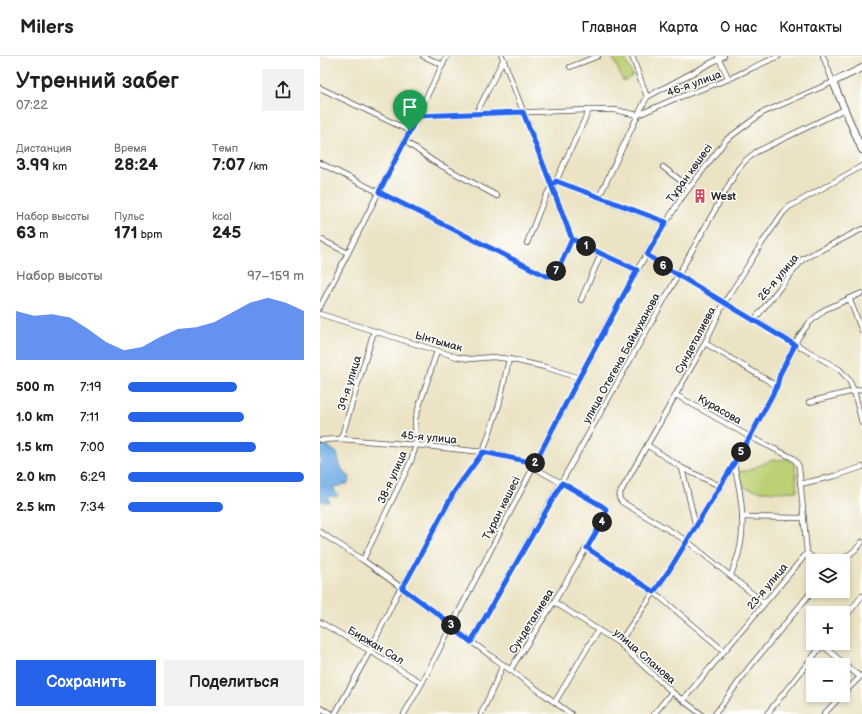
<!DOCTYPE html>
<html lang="ru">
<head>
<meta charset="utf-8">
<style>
	body { margin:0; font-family:"Balsamiq Sans",sans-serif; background:#f2f2f2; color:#202124; height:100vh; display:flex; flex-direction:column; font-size:15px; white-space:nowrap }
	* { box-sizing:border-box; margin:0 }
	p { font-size:13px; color:#757577 }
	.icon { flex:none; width:22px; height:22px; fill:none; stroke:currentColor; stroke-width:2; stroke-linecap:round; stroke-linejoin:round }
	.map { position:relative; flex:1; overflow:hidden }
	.drawer { display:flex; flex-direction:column; background:#fff; width:320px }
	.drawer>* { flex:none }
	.controls { position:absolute; left:486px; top:498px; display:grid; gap:8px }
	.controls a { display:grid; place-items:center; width:44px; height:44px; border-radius:0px; background:#fff; box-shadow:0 2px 6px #0003; font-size:20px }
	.pin { position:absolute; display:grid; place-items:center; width:34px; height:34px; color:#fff; margin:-41px -17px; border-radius:50% 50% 50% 0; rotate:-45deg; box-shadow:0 0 4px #0007 }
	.pin .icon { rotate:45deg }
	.km { position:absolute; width:20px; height:20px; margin:-10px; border-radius:50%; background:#222; color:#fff; font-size:11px; line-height:20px; text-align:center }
	.round { display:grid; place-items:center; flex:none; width:42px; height:42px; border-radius:0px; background:#f2f2f2 }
	.headline { display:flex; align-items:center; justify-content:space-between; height:68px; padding:0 16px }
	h1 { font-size:22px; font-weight:700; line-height:30px }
	.metrics { display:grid; grid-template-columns:repeat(3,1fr); gap:6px; height:68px; padding:4px 16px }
	.metrics div { display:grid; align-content:center }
	.metrics b { font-size:17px; font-weight:700 }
	.metrics small { font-size:11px; font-weight:400 }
	.metrics p { font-size:11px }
	.chart { height:112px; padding:8px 16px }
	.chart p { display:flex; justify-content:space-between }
	.chart svg { width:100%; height:72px; margin-top:4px; fill:#2563eb; opacity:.7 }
	.button { display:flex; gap:8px; margin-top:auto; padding:8px 16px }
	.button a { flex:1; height:46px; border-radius:0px; background:#2563eb; color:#fff; font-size:16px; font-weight:700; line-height:46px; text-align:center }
	.button a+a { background:#f2f2f2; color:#202124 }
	ul { padding:0 16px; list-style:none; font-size:13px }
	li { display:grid; grid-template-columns:64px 48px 1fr; align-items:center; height:30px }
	li i { height:10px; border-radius:5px; background:#2563eb }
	header { display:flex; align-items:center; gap:24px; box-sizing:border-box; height:56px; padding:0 20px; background:#fff; border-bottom:1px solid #e0e0e0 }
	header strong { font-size:19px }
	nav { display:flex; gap:22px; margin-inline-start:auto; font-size:14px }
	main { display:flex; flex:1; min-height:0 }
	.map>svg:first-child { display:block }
</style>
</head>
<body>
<header>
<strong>Milers</strong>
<nav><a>Главная</a><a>Карта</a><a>О нас</a><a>Контакты</a></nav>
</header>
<main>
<section class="drawer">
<div class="headline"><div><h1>Утренний забег</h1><p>07:22</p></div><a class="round"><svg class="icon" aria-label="share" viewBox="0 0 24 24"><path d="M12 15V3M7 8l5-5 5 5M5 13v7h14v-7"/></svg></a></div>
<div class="metrics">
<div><p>Дистанция</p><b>3.99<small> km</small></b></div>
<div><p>Время</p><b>28:24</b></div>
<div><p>Темп</p><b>7:07<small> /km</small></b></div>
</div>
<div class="metrics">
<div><p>Набор высоты</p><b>63<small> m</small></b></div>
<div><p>Пульс</p><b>171<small> bpm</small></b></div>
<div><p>kcal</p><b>245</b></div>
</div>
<div class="chart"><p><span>Набор высоты</span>97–159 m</p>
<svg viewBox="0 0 160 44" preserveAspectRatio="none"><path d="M0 44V14L10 17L20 16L30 18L40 25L50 33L60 38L70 36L80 30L90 25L100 24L110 21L120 15L130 9L140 6L150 9L160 14V44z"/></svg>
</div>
<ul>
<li><b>500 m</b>7:19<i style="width:62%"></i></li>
<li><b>1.0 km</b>7:11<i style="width:66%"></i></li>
<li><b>1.5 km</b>7:00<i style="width:73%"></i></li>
<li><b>2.0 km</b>6:29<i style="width:100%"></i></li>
<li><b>2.5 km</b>7:34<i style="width:54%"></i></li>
</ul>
<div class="button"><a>Сохранить</a><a>Поделиться</a></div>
</section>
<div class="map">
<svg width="542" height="658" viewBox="0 0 542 658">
	<rect width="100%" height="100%" fill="#fff"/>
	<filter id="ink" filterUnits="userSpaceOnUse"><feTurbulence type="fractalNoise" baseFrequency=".025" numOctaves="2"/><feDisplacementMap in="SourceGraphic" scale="8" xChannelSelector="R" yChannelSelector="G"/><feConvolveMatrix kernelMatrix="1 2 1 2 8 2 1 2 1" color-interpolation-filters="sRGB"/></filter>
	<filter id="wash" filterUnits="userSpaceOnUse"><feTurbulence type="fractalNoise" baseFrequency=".012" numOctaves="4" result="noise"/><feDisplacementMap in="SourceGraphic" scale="16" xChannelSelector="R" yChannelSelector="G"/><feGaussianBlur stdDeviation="0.9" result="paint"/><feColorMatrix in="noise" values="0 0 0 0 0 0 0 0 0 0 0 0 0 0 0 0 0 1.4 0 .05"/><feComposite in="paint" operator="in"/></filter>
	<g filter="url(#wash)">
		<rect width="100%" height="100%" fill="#ebe3c4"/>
		<g fill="#bcd074" stroke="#747e50">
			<path d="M292,0H304L313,20L303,25Z"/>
			<path d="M468,403L475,408L477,435L458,436L441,435L423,431L418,415H427L452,404Z"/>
		</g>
		<path fill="#76b0e6" stroke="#506e88" d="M4,387L7,391H10L11,393L17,397C19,405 21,417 29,420L30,422C29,427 28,429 23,428L21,430H15L14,434L18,439L17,441L10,440L9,441L8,443L10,446H4L0,443V390L3,389Z"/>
	</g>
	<g filter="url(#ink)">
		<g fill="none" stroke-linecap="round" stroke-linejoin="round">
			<defs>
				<g id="minor">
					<path d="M103,0L123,9"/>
					<path d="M182,0L252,183"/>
					<path d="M312,0L327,41"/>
					<path d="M398,1L409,23"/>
					<path d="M250,11L278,0"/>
					<path d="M0,32L90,75"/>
					<path d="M156,58L183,4"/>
					<path d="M318,59L352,44L409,23L432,12L459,0"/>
					<path d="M97,60L269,54H295L318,59"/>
					<path d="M85,85L113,105L177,140"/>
					<path d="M0,107L226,220H232L238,214L252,183L281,198L317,214"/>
					<path d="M343,111L369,131"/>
					<path d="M236,125L346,167"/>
					<path d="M279,141L318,59L327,41L404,0"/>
					<path d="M0,183L28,197"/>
					<path d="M207,187C215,168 223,139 236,125L269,54"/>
					<path d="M327,199L358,219L404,247L519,313L529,324L534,335L542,367"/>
					<path d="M529,242L542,275"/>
					<path d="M261,244L281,198"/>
					<path d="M0,251L28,197L127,0"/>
					<path d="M0,258L137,301L150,303L173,301L189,303L225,311L259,322"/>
					<path d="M434,264L483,203L542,173"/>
					<path d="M385,287L457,330"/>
					<path d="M356,339L430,381L473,402L477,407L479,411L487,497L363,644"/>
					<path d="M489,346L542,333"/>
					<path d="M21,383L54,275"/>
					<path d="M0,384L21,383L96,389L163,396L215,407"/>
					<path d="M327,389L362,412L400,430"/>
					<path d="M362,412L376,471"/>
					<path d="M480,428L515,420L542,411"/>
					<path d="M422,461L483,462"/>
					<path d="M0,476L43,504L122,561L138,576L251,658"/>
					<path d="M267,492L334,536L404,595"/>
					<path d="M487,497L497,505"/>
					<path d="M43,504L91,405L96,389L95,363L117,295"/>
					<path d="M519,505C528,500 537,494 542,486"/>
					<path d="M411,520C413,512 417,504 419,496C426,469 421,436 414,409"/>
					<path d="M234,546L299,587L352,636L381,658"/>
					<path d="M444,547L367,485L302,446L299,442L300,437L385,287L404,247L412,235L442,187L463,157L469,151L542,110"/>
					<path d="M523,564L542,540"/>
					<path d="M0,566L50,595L102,627"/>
					<path d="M151,586L418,113L426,104L436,96L525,53"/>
					<path d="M299,587L350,513L400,430L414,409L430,381L457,330L460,318L478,282L489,267L504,254L542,237"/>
					<path d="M502,589L540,621"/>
					<path d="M190,614L234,546L286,459V453L282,450L213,411"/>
					<path d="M523,638L542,619"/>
					<path d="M235,646L278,574"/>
					<path d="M0,652L12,658"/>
					<path d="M15,658L50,595L77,538L87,524L134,437L163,396L179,349L189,303"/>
					<path d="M84,658L102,627L283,276L317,214L360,144L406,84L442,57L513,26L503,0"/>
					<path d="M161,658L174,630L183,609"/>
					<path d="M334,658L352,636"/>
					<path d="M395,658L410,638L428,613L493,534"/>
					<path d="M447,658L504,587"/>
					<path d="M504,658L522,639"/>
				</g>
				<path id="major" d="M542,12L513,26L542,94"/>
			</defs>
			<use href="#minor" stroke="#484742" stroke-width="6"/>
			<use href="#major" stroke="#484742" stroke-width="8"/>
			<use href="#minor" stroke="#fff" stroke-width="4.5"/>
			<use href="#major" stroke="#fff" stroke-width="6"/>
		</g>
	</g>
	<g fill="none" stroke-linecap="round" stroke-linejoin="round" filter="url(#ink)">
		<defs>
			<path id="route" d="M90,75L97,60L203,56L252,183L282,198L317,214L259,322L215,407L163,396L134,436L87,524L82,532L122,561L138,576L151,586L242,427L282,450L286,453V459L267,492L334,536L350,513L430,381L457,330L460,318L475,289L358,219L327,199L346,166L236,125L232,130L252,183L238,214L232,220H226L59,136L90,75"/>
		</defs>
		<use href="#route" stroke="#fff" stroke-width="8"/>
		<use href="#route" stroke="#2563eb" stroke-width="5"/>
	</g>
	<defs>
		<symbol id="building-bare" viewBox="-9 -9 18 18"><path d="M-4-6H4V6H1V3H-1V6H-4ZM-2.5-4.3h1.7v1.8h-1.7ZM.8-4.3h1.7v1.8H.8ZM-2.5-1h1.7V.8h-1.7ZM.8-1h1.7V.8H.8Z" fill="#d1495b" stroke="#fff" stroke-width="2.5" paint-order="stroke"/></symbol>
	</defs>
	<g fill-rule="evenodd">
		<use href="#building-bare" x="370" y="130" width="20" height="20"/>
	</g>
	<g text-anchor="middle" stroke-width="3" stroke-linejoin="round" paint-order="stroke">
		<g font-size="11" fill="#2b2b2b" stroke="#fff">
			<text transform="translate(374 27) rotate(-20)" y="4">46-я улица</text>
			<text transform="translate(369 117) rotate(-54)" y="4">Тұран көшесі</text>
			<text transform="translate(458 221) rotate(-50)" y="4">26-я улица</text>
			<text transform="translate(375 284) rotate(-62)" y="4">Сундеталиева</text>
			<text transform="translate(119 285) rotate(16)" y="4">Ынтымак</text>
			<text transform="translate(301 302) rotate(-61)" y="4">улица Отегена Баймуханова</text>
			<text transform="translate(29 327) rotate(-73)" y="4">39-я улица</text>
			<text transform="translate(400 353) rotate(30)" y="4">Курасова</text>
			<text transform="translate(109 381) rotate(5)" y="4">45-я улица</text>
			<text transform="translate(72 421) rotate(-66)" y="4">38-я улица</text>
			<text transform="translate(181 452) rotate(-63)" y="4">Тұран көшесі</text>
			<text transform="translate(447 530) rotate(-50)" y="4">23-я улица</text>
			<text transform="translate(211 565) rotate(-58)" y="4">Сундеталиева</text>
			<text transform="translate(56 589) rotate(31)" y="4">Биржан Сал</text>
			<text transform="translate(325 600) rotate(41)" y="4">улица Сланова</text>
		</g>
		<g font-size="11" font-weight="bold" fill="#2b2b2b" stroke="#fff" text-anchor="start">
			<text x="391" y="144">West</text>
		</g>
	</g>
</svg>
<div class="controls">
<a><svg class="icon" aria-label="layers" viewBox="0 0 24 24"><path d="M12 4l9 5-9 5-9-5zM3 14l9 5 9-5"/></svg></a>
<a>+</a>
<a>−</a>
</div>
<div class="pin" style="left:90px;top:75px;background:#1e9e55"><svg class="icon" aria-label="arrive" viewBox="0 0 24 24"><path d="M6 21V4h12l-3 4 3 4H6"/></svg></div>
<b class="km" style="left:266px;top:190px">1</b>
<b class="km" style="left:215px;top:407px">2</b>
<b class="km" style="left:131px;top:569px">3</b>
<b class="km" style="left:282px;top:466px">4</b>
<b class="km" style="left:421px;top:396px">5</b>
<b class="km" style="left:343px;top:210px">6</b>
<b class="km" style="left:236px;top:215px">7</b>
</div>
</main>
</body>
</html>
